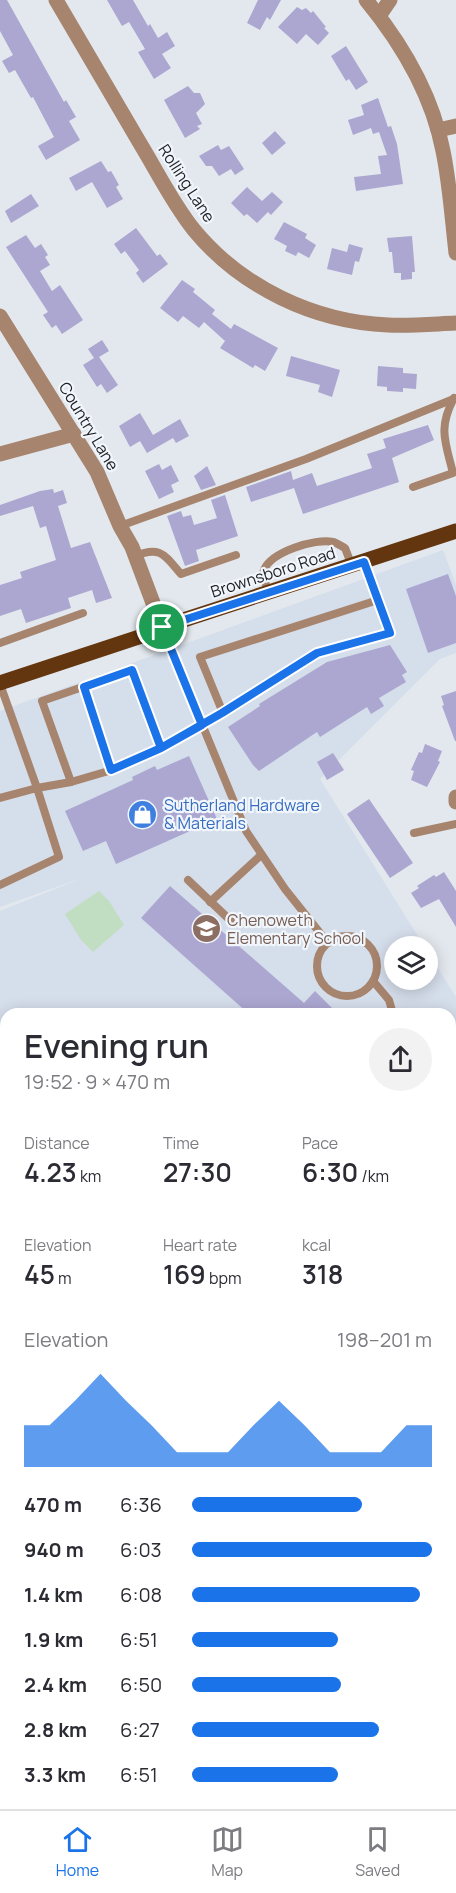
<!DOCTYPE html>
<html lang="en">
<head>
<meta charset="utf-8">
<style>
	body { margin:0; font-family:Manrope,sans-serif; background:#f2f2f3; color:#2b2b33; height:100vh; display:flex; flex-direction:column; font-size:22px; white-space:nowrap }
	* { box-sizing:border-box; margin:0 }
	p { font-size:20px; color:#7c7c81 }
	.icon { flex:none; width:33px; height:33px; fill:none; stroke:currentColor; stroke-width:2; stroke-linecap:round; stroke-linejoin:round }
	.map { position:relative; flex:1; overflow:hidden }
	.side { position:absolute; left:0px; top:1008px; width:456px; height:801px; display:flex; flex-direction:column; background:#fff; border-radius:18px 18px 0 0; box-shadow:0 3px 15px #0003 }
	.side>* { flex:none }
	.tools { position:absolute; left:384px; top:936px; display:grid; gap:12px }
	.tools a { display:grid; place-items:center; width:54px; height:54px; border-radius:50%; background:#fff; box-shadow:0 3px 15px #0003; font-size:30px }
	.pin { position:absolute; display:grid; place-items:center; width:51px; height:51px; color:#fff; margin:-26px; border:3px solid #fff; border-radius:50%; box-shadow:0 2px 6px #0007 }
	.round { display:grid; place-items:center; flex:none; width:63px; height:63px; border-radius:32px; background:#f2f2f3 }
	.head { display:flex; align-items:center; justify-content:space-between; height:102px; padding:0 24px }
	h1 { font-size:33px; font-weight:600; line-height:45px }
	.metrics { display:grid; grid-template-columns:repeat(3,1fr); gap:9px; height:102px; padding:6px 24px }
	.metrics div { display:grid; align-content:center }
	.metrics b { font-size:26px; font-weight:600 }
	.metrics small { font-size:16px; font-weight:400 }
	.metrics p { font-size:16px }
	.chart { height:168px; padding:12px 24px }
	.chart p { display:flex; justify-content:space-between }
	.chart svg { width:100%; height:108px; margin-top:6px; fill:#1a73e8; opacity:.7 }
	ul { padding:0 24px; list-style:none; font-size:20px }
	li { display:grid; grid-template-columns:96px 72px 1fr; align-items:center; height:45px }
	li i { height:15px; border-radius:8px; background:#1a73e8 }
	.tabs { display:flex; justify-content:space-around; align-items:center; height:84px; border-top:2px solid #e1e1e2; background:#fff; font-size:16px; color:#7c7c81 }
	.tabs a { display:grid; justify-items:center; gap:3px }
	.tabs .selected { color:#1a73e8 }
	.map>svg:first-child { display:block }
</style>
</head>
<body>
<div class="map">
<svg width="456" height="1809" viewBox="0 0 456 1809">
	<rect width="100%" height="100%" fill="#e3e8ee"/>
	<path fill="#d5deeb" d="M443,550L456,585V653L440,659L320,779L424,946H394V980H428V952L456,997V1106L450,1110V1014H6V1075L0,1066V911L85,877L0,907V711Z"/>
	<path fill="#c2dec2" d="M99,891L109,901L124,925L93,952L81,940L65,914Z"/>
	<g fill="#aba7d1">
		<path d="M0,0H7L64,102L66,100L76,117L69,121L80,140L46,160L38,146L54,137L33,97L31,98L15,70L9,73L2,61L13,55L0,31Z"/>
		<path d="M107,0H133L148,26L150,24L158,38L167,32L175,46L162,54L171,68L154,79L138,52L145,49L129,22L122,26Z"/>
		<path d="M258,0H281L270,20L267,17L260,30L247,23Z"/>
		<path d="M297,7L302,10L306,8L311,13L313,11L326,27L324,28L329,33L318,45L306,34L297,44L278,27Z"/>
		<path d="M346,46L368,82L356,90L349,79L346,81L331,56Z"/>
		<path d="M188,86L194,93H200L205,104L196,113L202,124L197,126L200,129L185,138L164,100Z"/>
		<path d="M378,98L388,127L391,126L397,144L403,184L356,191L354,177L381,174L378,156L387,155L379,132L373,134L371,128L353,135L348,120L364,115L361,105Z"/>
		<path d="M275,131L286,143L272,155L262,143Z"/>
		<path d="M218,145L221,150L229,146L244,169L235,175L231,169L219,176L212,166H206L199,156Z"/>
		<path d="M101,161L108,172L111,171L114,176L119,185L116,187L123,199L107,208L92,182L76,191L69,178Z"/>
		<path d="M247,187L262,201L272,192L283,202L271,215L268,212L257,223L247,214L244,216L231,203Z"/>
		<path d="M31,194L39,206L11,223L5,211Z"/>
		<path d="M284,222L307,234L305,238L316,245L309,258L298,252L296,256L285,251L287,246L274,239Z"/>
		<path d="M136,228L157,256L160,254L168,264L143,283L136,273L139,270L125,251L121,254L114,244Z"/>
		<path d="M26,235L35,248L41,244L48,255L45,257L50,265L40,271L52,291L60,285L83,320L62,334L56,325L52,328L43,315L48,312L6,247Z"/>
		<path d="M412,236L415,272H412V279L401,280V273H394L392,252H389L387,238Z"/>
		<path d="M349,244L363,248L359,262L355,261L352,275L327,269L332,248L347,252Z"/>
		<path d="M182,280L195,289L193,292L215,310L212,314L231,329L234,324L278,348L265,371L255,365L253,368L220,348L225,341L204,322L199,328L183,316L178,322L160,308Z"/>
		<path d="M102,340L109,351L99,357L118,385L107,393L101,384L97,387L83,365L94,358L88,349Z"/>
		<path d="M291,356L340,370L332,397L318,392L320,385L286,376Z"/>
		<path d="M378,366L403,368V373L417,374L416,389L403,388V392L387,391V387L377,386Z"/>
		<path d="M140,413L153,435L180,419L189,436L176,443L173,438L147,453L140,441L130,447L119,426Z"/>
		<path d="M428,425L434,440L392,458L399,482L303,514L294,488L251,502L246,487L291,471L293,480L312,473L317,486L372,468L367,454L386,448L383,439Z"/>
		<path d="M159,464L162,470L171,465L179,481L171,485L174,492L159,499L145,471Z"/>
		<path d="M207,466L216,485L201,490L194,476Z"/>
		<path d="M53,489L54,493L63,490L67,503L58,506L71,548L90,542L112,598L96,603L92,590L68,598L71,608L26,623L21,609L0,616V585L22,578L20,572L56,560L46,526L40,528L33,506L0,516V505L40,491Z"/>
		<path d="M225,495L238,536L196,550L199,561L185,566L167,516L181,511L183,517L191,515L194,525L217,518L211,500Z"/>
		<path d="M448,574L456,596V643L428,653L406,589Z"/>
		<path d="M390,645L407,672L402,675L406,682L379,698L384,706L371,714L367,707L320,737L317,732L259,771L253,765L228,727L260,706L259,704L327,662Z"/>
		<path d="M456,691V741H455L442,706L444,705L441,696Z"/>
		<path d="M425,744L442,751L438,761L440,762L427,787L411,780L414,771L411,770L419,752L422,753Z"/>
		<path d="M333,753L344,770L327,780L317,762Z"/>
		<path d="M189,756L217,819L116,864L106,841L83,851L65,811L133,780L132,777L155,766L157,770Z"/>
		<path d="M369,799L413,863L390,878L347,814Z"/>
		<path d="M444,872L456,891V927L439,899L421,908L411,893L419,888L417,886L434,875L436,877Z"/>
		<path d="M170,886L304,1003L315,991L338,1014H249L141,918Z"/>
	</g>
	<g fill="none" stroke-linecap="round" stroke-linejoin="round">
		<g stroke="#a7846d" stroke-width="8">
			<path d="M413,487L453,473C445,441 438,428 454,398"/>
			<path d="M120,526L306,459L456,398"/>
			<path d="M135,556C161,545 165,556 181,574L236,555"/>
			<path d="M269,593C267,586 261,577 264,570C271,552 315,538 333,542C337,543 341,546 345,548L352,566"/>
			<path d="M162,627L246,831L285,889L328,943"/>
			<path d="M0,643L83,613"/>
			<path d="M0,684L37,788L71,782L112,770L161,748L223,713L317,653L389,633L378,600"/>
			<path d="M84,687L112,770"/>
			<path d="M223,713L200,657L378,600L364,562"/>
			<path d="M71,782L42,701L132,670L161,748"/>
			<path d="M0,798L37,788L59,857L0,885"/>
			<path d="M414,833L456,824"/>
			<path d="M188,880L232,922"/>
			<path d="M210,902L261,855"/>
			<circle cx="347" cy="966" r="30"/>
			<path d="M373,981L389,1000L393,1014"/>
		</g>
		<g stroke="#a7846d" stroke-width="15">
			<path d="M56,0C84,48 113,97 141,145C158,173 173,204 194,230C241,287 314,322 388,325C411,326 433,324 456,323"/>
			<path d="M366,0C403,45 432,94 443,151C450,185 452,219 456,253"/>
			<path d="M379,16L390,0"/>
			<path d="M438,130L456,126"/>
			<path d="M0,316L97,472L120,526L132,547L162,627"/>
			<path d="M0,454L74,434"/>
			<path d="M456,797V802"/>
			<path d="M456,1215V1231"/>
			<path d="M0,1265L6,1273"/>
			<path d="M0,1301L6,1309"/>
			<path d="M0,1530L6,1529"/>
			<path d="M450,1569L456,1578"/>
			<path d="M450,1630L456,1626"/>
			<path d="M173,1809L177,1803"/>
		</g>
		<path stroke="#643610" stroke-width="15" d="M0,683L139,637L162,627L456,531"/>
	</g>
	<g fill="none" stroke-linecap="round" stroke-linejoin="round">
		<defs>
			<path id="route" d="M162,627L202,725L161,748L132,670L84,687L111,770L161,748L222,713L317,653L390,633L364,562L162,627"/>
		</defs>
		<use href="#route" stroke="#fff" stroke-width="12"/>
		<use href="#route" stroke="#1a73e8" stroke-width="8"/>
	</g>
	<defs>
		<symbol id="shop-disc" viewBox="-11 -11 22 22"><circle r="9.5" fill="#3f7fe0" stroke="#f1f6fc"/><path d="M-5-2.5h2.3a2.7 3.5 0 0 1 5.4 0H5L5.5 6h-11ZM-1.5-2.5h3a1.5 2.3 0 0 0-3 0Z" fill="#fff"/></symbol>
		<symbol id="school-disc" viewBox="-11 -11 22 22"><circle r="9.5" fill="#8d6e63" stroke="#f1f6fc"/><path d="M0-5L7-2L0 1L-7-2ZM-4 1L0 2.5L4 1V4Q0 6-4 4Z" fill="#fff"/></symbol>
	</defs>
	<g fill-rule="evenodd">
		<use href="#shop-disc" x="126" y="798" width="33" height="33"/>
		<use href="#school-disc" x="190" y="912" width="33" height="33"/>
	</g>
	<g text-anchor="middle" stroke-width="4.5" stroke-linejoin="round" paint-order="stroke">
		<g font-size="16" fill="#1e1f22" stroke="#f1f6fc">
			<text transform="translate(187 183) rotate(57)" y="6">Rolling Lane</text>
			<text transform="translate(89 426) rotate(59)" y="6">Country Lane</text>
			<text transform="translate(273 572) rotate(-18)" y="6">Brownsboro Road</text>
		</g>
		<g font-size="16" fill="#366cbe" stroke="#f1f6fc" text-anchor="start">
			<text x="164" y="811">Sutherland Hardware<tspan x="164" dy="18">&amp; Materials</tspan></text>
		</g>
		<g font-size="16" fill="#785e54" stroke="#f1f6fc" text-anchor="start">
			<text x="227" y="926">Chenoweth<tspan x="227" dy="18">Elementary School</tspan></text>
		</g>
	</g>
</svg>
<div class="tools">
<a><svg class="icon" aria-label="layers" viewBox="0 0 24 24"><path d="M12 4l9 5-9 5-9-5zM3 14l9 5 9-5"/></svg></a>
</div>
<div class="pin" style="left:162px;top:627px;background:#1e9e55"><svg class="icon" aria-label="arrive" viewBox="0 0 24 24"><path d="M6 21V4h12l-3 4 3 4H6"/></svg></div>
<section class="side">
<div class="head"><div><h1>Evening run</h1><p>19:52 · 9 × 470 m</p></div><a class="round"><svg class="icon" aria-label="share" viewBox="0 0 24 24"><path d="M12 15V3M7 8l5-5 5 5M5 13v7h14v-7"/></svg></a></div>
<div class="metrics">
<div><p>Distance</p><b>4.23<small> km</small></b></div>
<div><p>Time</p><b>27:30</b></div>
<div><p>Pace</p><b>6:30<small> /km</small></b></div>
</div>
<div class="metrics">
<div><p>Elevation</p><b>45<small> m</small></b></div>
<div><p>Heart rate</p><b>169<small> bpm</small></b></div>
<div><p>kcal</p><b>318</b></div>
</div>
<div class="chart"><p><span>Elevation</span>198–201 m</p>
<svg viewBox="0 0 160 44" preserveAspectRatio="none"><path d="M0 44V27L10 27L20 17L30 6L40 17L50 27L60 38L70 38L80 38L90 27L100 17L110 27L120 38L130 38L140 38L150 27L160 27V44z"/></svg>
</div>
<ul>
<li><b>470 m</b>6:36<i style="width:71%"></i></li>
<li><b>940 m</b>6:03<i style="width:100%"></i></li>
<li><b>1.4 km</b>6:08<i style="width:95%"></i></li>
<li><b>1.9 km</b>6:51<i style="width:61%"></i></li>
<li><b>2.4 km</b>6:50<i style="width:62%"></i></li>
<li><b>2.8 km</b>6:27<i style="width:78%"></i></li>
<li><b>3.3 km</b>6:51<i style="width:61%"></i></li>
</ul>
</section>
</div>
<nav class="tabs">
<a class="selected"><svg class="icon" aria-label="home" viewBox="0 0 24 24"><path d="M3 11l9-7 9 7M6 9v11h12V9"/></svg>Home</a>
<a><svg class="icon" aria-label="map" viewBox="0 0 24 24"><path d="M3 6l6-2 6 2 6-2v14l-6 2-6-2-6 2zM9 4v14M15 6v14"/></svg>Map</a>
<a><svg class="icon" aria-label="saved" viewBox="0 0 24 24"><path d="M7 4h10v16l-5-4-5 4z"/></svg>Saved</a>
</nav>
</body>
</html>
